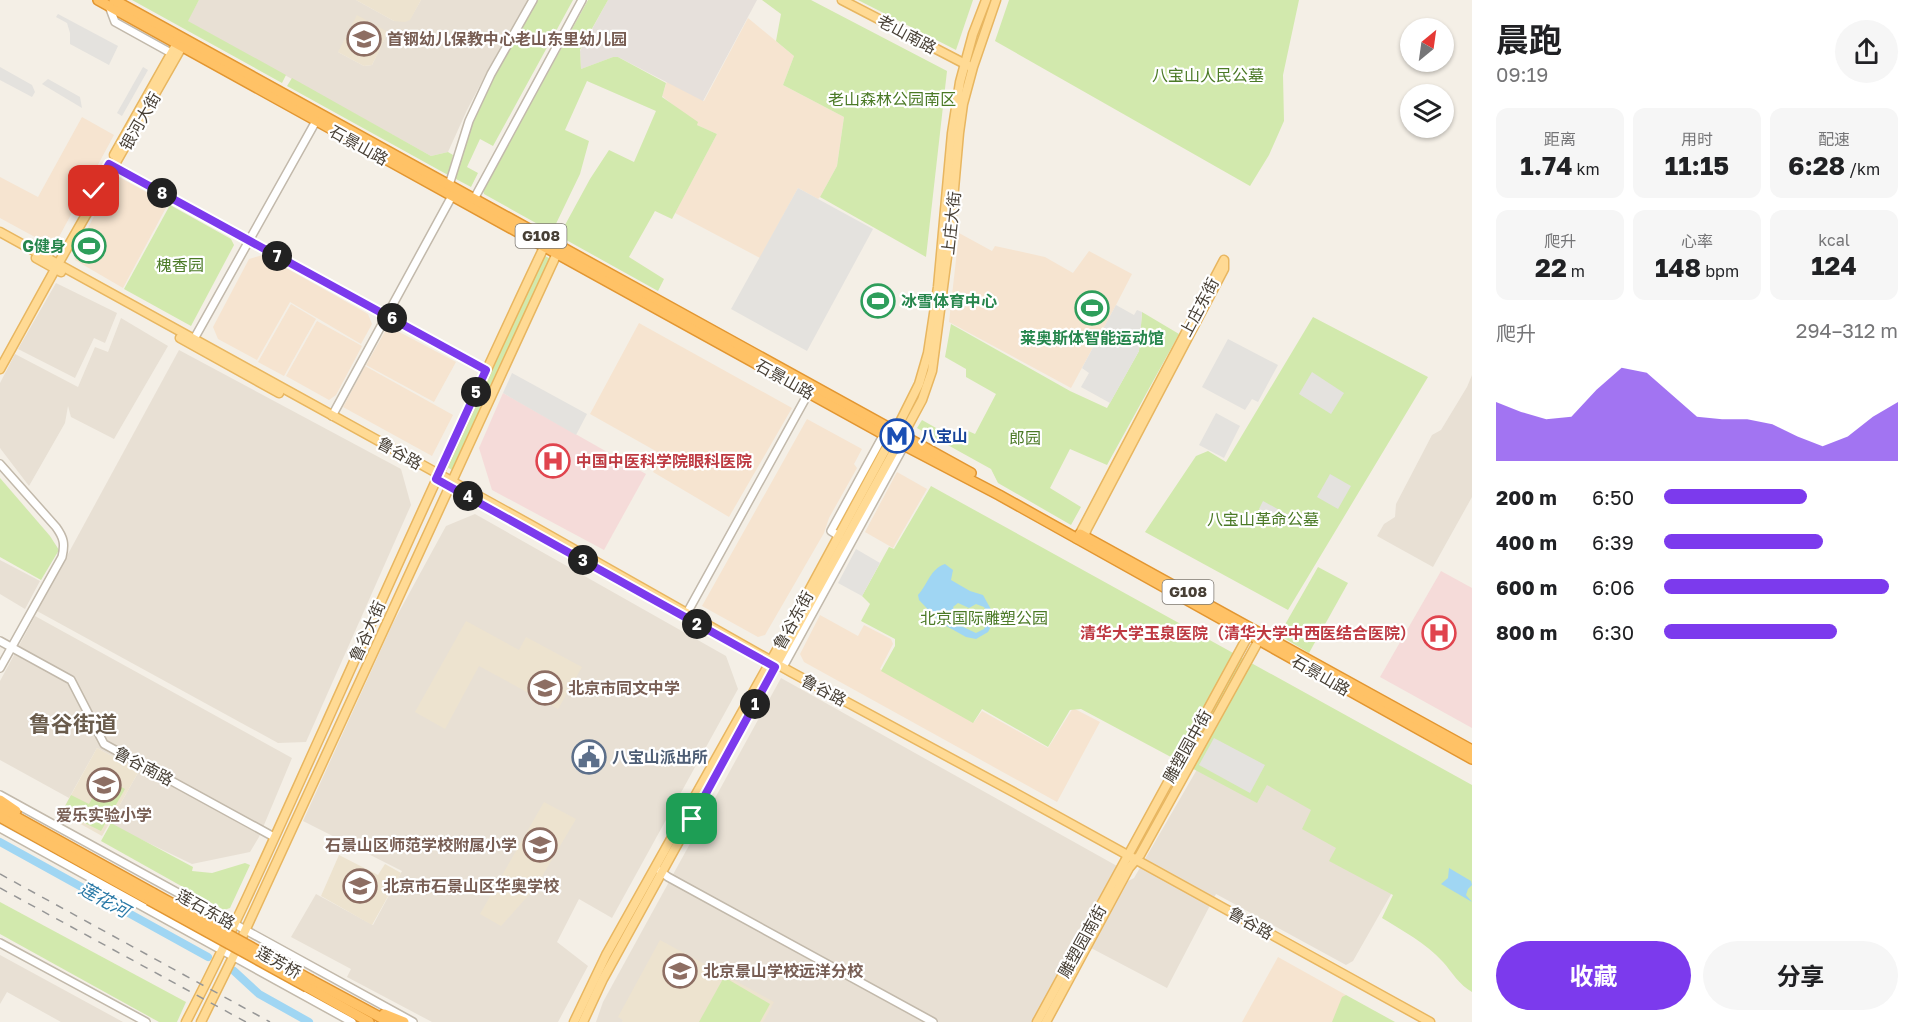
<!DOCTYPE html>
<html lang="zh">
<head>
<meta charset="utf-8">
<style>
	body { margin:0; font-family:"Golos Text","Noto Sans SC",sans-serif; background:#f6f6f6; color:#202124; height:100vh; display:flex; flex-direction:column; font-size:22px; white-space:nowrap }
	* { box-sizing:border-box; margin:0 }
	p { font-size:20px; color:#757577 }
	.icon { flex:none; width:33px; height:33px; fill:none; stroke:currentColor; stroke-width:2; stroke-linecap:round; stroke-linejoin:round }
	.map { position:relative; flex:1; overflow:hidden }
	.panel { display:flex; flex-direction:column; background:#fff; width:450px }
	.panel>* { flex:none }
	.needle { width:39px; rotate:29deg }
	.tools { position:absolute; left:1400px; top:18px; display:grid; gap:12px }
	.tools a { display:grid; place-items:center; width:54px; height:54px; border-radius:50%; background:#fff; box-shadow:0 2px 4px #0004; font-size:30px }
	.pin { position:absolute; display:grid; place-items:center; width:51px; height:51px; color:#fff; margin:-26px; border-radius:12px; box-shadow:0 3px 9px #0006 }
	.km { position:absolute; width:30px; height:30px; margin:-15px; border-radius:50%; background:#222; color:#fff; font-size:16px; line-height:30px; text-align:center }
	.round { display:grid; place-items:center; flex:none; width:63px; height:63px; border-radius:32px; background:#f6f6f6 }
	.headline { display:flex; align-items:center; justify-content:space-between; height:102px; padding:0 24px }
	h1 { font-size:33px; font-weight:700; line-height:45px }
	.metrics { display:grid; grid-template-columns:repeat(3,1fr); gap:9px; height:102px; padding:6px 24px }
	.metrics div { display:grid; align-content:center; border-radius:12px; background:#f6f6f6; text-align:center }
	.metrics b { font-size:26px; font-weight:700 }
	.metrics small { font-size:16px; font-weight:400 }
	.metrics p { font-size:16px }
	.chart { height:168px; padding:12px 24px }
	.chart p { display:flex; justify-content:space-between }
	.chart svg { width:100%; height:108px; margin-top:6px; fill:#7c3aed; opacity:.7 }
	.button { display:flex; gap:12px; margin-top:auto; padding:12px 24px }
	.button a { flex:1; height:69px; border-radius:36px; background:#7c3aed; color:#fff; font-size:24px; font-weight:700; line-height:69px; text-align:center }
	.button a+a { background:#f6f6f6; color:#202124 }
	ul { padding:0 24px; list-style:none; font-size:20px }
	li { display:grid; grid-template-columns:96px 72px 1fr; align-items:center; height:45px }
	li i { height:15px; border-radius:8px; background:#7c3aed }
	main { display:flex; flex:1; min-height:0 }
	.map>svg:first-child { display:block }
</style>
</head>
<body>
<main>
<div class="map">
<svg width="1472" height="1022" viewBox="0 0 1472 1022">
	<rect width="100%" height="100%" fill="#f4efe6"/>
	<g fill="#e8e0d4" fill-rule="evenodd">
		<path d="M199,0H356L394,21L410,19L421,0H529L489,68L467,110L448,152L431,156L187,21ZM388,32L372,65L364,66L338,52Z"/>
		<path d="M56,283L117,313L105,343L94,338L75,378L18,349Z"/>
		<path d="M121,318L168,346L114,439L71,417L68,406L65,423L29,486L0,448V383L15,354L78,387L95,347L108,352Z"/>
		<path d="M179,350L401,469L411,505L306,742L278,743L37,611Z"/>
		<path d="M1472,375V497L1433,567L1377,536L1384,524L1395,517L1396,504L1432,435L1441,430L1467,387Z"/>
		<path d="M475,514L726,656L738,689L612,918L579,899L557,942L588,966L558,1022H432L347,977L351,969L291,937L316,894L373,925L402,871L303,821L393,623L446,526Z"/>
		<path d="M0,560L40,581L25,609L0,594Z"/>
		<path d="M35,616L292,758L259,837L250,852L192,864L109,824L139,771L97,748L69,798L0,760V681Z"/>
		<path d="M781,678L1117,866L1032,1022H596L603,1002Z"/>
		<path d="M1199,766L1265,779L1320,808L1394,889L1353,961L1346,965L1216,894L1167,988L1091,948L1126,882L1134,878Z"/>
		<path d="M0,955L123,1022H61L7,992L0,1004Z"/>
	</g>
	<g fill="#f6e4d0">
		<path d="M748,18L794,56L783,85L844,117L837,166L820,197L818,199L798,188L760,258L675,213L717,134L697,125L662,96L667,81L704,101Z"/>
		<path d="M82,117L114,135L60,235L55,242H44L0,218V177L38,197Z"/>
		<path d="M117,176L168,204L123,288L75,260L74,254L115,177Z"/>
		<path d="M959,233L992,251L995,246L1045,257L1073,273L1089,251L1132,274L1116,305L1071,388L949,322Z"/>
		<path d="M263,255L368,314L372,324L361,344L290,302L257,360L218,339L213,327L249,259Z"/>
		<path d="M291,304L316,319L284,376L258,362Z"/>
		<path d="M317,321L362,346L336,395L329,400L286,376Z"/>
		<path d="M639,323L792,408L729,517L653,472L661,454L590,414Z"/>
		<path d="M388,326L456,362L434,402L366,365Z"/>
		<path d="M365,366L453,415L432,456L343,407Z"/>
		<path d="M807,419L862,449L854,464L857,468L829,518L824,533L765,635L758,637L702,606Z"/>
		<path d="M897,472L927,489L893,548L865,532Z"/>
		<path d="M820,615L858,636L864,625L891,639L893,644L880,669L974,722L982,711L1048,748L1073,708L1100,722L1057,802L804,662L800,654Z"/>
		<path d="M1278,957L1346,995L1333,1022H1242Z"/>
	</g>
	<path fill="#e6e0db" d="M608,0H757L703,101L618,57H613L581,69L580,51Z"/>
	<g fill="#ede3cf">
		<path d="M356,0H421L410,20L405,22L394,21Z"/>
		<path d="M357,15L388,32L372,65L364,66L338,52Z"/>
		<path d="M466,621L519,650L526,637L582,667L558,709L479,666L445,729L415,712Z"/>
		<path d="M97,748L139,771L102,836L61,813Z"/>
		<path d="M544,802L576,819L535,888L501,926L480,914Z"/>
		<path d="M339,855L378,875L385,864L401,873L372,925L321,896Z"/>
		<path d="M660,940L774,1002L763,1022H622L623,1020L618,1017Z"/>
	</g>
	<g fill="#f5dbd9">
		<path d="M503,393L646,474L604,550L492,490L479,448Z"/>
		<path d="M1441,571L1472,588V728L1380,677Z"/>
	</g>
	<g fill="#d2e9ad">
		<path d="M132,0H199L188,21L286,75L282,83Z"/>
		<path d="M536,0H573L493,146L480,139L467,167L478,173L471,187L454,178L470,121L494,73Z"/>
		<path d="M588,0H608L580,50L581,69L613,57H618L666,83L662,97L698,122L697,125L717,134L672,219L655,211L629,257L664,279L658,291L559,236L590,179L609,150L634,162L656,111L587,81L565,130L589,141L580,174L552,232L484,194L483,190Z"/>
		<path d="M762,0H811L947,71L926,257L820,197L837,166L844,117L783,85L794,56L776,41L781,14Z"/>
		<path d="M858,0H973L956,50Z"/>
		<path d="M1009,0H1299L1283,75L1284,121L1269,155L1250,186L995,41Z"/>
		<path d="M292,78L431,156L448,152L453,155L448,175L287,86Z"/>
		<path d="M170,205L231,239L234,245L191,326L124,289Z"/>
		<path d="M545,256L549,258L550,263L454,471L445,466L542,257Z"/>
		<path d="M1142,312L1179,334L1107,465L1070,449L1050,488L1081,507L1071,525L998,483L991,469L917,428L922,420L959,441L966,430L975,434L996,394L966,377V369L945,357L951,324L1070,391L1107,408L1139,351Z"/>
		<path d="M1313,317L1428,377L1288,610L1145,532L1196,456L1208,451L1226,462Z"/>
		<path d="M0,478L50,536L59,550L41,580L0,557Z"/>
		<path d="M931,486L1472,785V992C1459,985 1452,972 1443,962C1426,943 1403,931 1382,918L1393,895L1329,861L1336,848L1302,829L1311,810L1267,785L1257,803L1081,709L1070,710L1048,747L982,709L973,723L881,671L895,646V639L861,621L870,604L862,596L889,547L894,549Z"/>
		<path d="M1318,567L1348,583L1309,653L1279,635Z"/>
		<path d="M104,777L125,789L101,831L62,812L71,795L89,804Z"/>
		<path d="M111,823L193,867L192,871L212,873L245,863L250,865L230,908L224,910L101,841Z"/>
		<path d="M0,902L186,1002L177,1022H159L0,934Z"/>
		<path d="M724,977L770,1004L760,1022H699Z"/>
		<path d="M1346,995L1395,1022H1332L1342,997Z"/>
	</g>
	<g fill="#e4e2de">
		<path d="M58,14L118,46L109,65L70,44V33L67,23L56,17Z"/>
		<path d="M0,67L32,85L35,92L32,97L0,80Z"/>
		<path d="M143,67L148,70L122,116L117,113Z"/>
		<path d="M48,79L80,97L82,108L42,84Z"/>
		<path d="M798,188L873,229L807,351L731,309Z"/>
		<path d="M1116,305L1134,315L1137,310L1142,312L1139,351L1110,403L1081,387L1089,373L1082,368Z"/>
		<path d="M1228,339L1278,365L1258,402L1252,399L1245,410L1202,387Z"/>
		<path d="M1312,372L1344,393L1331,414L1299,394Z"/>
		<path d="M512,373L587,414L576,435L503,393Z"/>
		<path d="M1216,413L1240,426L1224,458L1199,445Z"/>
		<path d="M1330,474L1351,486L1338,509L1317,497Z"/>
		<path d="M1263,501L1294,518L1289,527L1259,509Z"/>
		<path d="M856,549L880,563L862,596L838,583Z"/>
		<path d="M1214,738L1265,765L1250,793L1199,765Z"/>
	</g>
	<g fill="#a0d6f3" fill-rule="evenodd">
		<path d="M945,564L953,570L951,580L970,591L983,595L993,613L994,621L988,632L976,639L966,637L941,623L919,600L918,595C928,584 930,569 945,564ZM958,603L969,608L976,604L984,607L990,618L984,629L976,633L961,626L953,607Z"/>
		<path d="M1449,868L1471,881L1472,885L1468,889L1466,895L1472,902L1441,884L1448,878Z"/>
	</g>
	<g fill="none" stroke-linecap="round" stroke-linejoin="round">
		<g stroke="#a0d6f3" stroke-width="8">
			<path d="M0,842L208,957"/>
			<path d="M234,971L259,994L309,1022"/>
		</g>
		<defs>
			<g id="minor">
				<path d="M109,6L115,22L171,53"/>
				<path d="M109,164L486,370"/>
				<path d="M449,185L469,121L491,74L533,0"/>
				<path d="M474,199L582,0"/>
				<path d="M194,339L316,121"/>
				<path d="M332,416L452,196"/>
				<path d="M0,464L56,527C64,538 65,544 62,557L0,668"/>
				<path d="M839,536L831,531L884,434L887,433"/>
				<path d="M687,613L809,392"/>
				<path d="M0,641L71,680L104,744L274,837"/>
				<path d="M783,667L905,444"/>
				<path d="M0,795L413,1022"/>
				<path d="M0,828L352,1022"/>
				<path d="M660,871L668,877L933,1022"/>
				<path d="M0,943L146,1022"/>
			</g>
			<g id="major">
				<path d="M842,0L969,66"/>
				<path d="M114,155L180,38"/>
				<path d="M0,232L531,525L791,672L1017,794L1430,1022"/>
				<path d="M36,258L61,272"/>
				<path d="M180,338L279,393"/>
				<path d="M0,369L58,264L184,43"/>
				<path d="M1077,539L1224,260V269L1087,529L1082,541"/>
				<path d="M186,1022C236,926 280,825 325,726C398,564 470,403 546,243"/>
				<path d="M201,1022L233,957L559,249"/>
				<path d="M574,1022L606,955L778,648L898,426L919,384L928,353L938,287L952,133L960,82L973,34L986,0"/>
				<path d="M583,1022L603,979L903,435L922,400L932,371L950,234L959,133L963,104L973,67L996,0"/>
				<path d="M1037,1022L1249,634"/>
				<path d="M1046,1022L1129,868L1140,855L1259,640"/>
			</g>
			<g id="highway">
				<path d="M98,0L892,439L999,495L1472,759"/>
				<path d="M114,0L971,473"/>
				<path d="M1080,534L1472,750"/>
				<path d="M0,800L16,811"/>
				<path d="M0,808L153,893"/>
				<path d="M0,817L149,900"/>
				<path d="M311,980L389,1022"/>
				<path d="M307,987L369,1022"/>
				<path d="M384,1014L404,1022"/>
			</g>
		</defs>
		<use href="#minor" stroke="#c2b9ab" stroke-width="10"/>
		<use href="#major" stroke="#e8b660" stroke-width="11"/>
		<use href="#highway" stroke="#e29631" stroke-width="12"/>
		<use href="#minor" stroke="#fff" stroke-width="7"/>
		<use href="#major" stroke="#ffda94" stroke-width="8"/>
		<use href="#highway" stroke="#ffc266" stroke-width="9"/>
		<g stroke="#969696" stroke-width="1.5" stroke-dasharray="8 8" stroke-linecap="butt">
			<path d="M0,874L270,1022"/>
			<path d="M0,888L246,1022"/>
		</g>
		<defs>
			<g id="highway-bridge">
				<path d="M153,893L311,980"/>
				<path d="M149,900L307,987"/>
			</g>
		</defs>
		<use href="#highway-bridge" stroke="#e29631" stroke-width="12" stroke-linecap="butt"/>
		<use href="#highway-bridge" stroke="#ffc266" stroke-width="9"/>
	</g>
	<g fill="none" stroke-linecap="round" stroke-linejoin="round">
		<defs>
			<path id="route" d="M94,191L109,164L486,370L436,479L775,667L692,819"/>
		</defs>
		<use href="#route" stroke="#fff" stroke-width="12"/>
		<use href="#route" stroke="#7c3aed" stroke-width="8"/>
	</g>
	<defs>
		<symbol id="school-ring" viewBox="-11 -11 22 22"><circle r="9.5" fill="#fff" stroke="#8d6e63" stroke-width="1.5"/><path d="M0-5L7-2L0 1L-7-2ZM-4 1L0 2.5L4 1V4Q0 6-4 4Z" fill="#8d6e63"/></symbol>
		<symbol id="stadium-ring" viewBox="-11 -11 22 22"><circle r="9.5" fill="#fff" stroke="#2e9e5b" stroke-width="1.5"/><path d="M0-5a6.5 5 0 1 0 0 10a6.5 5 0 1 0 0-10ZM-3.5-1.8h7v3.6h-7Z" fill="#2e9e5b"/></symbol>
		<symbol id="metro-ring" viewBox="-11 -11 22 22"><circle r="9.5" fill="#fff" stroke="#1a4fb4" stroke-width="1.5"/><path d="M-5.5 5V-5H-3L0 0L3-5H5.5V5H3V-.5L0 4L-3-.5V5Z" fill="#1a4fb4"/></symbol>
		<symbol id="hospital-ring" viewBox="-11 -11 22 22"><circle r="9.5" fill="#fff" stroke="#e0444e" stroke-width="1.5"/><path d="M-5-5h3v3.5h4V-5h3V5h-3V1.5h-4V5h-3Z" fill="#e0444e"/></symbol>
		<symbol id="civic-ring" viewBox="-11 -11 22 22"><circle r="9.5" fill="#fff" stroke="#5c6f8a" stroke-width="1.5"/><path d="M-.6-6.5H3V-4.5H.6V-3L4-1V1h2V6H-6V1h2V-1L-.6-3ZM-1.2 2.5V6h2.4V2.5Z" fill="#5c6f8a"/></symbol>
	</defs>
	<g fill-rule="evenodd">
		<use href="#school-ring" x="345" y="20" width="38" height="38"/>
		<use href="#stadium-ring" x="70" y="227" width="38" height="38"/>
		<use href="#stadium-ring" x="859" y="282" width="38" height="38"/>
		<use href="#stadium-ring" x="1073" y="289" width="38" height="38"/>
		<use href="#metro-ring" x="878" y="417" width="38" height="38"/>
		<use href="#hospital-ring" x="534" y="442" width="38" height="38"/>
		<use href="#hospital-ring" x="1420" y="614" width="38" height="38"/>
		<use href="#school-ring" x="526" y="669" width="38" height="38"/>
		<use href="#civic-ring" x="570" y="738" width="38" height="38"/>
		<use href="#school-ring" x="85" y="766" width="38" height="38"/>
		<use href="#school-ring" x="521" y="826" width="38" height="38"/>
		<use href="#school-ring" x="341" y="867" width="38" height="38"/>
		<use href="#school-ring" x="661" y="952" width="38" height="38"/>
	</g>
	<g text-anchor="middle" stroke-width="4.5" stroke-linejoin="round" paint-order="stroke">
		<g fill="#fff" stroke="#7e7972" stroke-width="1.5">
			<rect x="515.5" y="224" width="51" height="24" rx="4.5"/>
			<rect x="1162.5" y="580" width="51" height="24" rx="4.5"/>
		</g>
		<g font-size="15" font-weight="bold" fill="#473f35">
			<text x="541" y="241">G108</text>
			<text x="1188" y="597">G108</text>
		</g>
		<g font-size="16" fill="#473f35" stroke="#fff">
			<text transform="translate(907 34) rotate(28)" y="6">老山南路</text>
			<text transform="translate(140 121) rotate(-60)" y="6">银河大街</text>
			<text transform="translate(359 145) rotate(29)" y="6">石景山路</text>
			<text transform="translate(951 223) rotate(-84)" y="6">上庄大街</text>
			<text transform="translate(1199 307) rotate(-62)" y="6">上庄东街</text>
			<text transform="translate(785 379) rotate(29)" y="6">石景山路</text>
			<text transform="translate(400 453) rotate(29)" y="6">鲁谷路</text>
			<text transform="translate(793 620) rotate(-61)" y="6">鲁谷东街</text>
			<text transform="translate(367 631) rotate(-66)" y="6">鲁谷大街</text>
			<text transform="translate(1321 675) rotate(30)" y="6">石景山路</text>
			<text transform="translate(824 690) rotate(28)" y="6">鲁谷路</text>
			<text transform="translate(1187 746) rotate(-61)" y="6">雕塑园中街</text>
			<text transform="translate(144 766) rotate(28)" y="6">鲁谷南路</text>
			<text transform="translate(206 909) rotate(29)" y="6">莲石东路</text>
			<text transform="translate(1251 923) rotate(29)" y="6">鲁谷路</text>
			<text transform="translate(1082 941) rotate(-61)" y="6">雕塑园南街</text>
			<text transform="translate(279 962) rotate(29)" y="6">莲芳桥</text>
		</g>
		<g font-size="16" font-weight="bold" fill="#785e54" stroke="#fff" text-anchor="start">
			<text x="387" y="45">首钢幼儿保教中心老山东里幼儿园</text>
			<text x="568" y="694">北京市同文中学</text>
			<text x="104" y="821" text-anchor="middle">爱乐实验小学</text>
			<text x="517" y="851" text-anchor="end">石景山区师范学校附属小学</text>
			<text x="383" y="892">北京市石景山区华奥学校</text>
			<text x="703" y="977">北京景山学校远洋分校</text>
		</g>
		<g font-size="16" fill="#4b7a26" stroke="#fff">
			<text x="1208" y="81">八宝山人民公墓</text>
			<text x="892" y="105">老山森林公园南区</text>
			<text x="180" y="271">槐香园</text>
			<text x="1025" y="444">郎园</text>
			<text x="1263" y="525">八宝山革命公墓</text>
			<text x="984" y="624">北京国际雕塑公园</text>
		</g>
		<g font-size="16" font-weight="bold" fill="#27864d" stroke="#fff" text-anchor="end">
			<text x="66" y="252">G健身</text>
			<text x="901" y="307" text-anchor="start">冰雪体育中心</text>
			<text x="1092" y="344" text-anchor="middle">莱奥斯体智能运动馆</text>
		</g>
		<g font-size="16" font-weight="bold" fill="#164399" stroke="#fff" text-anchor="start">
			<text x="920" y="442">八宝山</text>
		</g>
		<g font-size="16" font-weight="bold" fill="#be3a42" stroke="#fff" text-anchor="start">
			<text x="576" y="467">中国中医科学院眼科医院</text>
			<text x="1416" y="639" text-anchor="end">清华大学玉泉医院（清华大学中西医结合医院）</text>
		</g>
		<g font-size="16" font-weight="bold" fill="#4e5e75" stroke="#fff" text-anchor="start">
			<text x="612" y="763">八宝山派出所</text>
		</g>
		<g font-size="18" font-style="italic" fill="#2878a6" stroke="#fff">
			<text transform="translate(104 900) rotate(29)" y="6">莲花河</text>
		</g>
		<g font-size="22" font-weight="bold" fill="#6a5c4c" stroke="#fff">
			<text x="73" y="732">鲁谷街道</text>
		</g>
	</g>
</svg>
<div class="tools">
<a><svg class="needle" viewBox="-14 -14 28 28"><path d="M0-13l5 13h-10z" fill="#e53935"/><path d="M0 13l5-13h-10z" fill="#757577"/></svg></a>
<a><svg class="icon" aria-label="layers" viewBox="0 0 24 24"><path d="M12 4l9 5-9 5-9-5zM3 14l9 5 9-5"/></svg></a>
</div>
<div class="pin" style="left:692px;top:819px;background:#1e9e55"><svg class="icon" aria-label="arrive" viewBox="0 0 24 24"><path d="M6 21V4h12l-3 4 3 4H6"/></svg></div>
<div class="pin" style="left:94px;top:191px;background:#d93025"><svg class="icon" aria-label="check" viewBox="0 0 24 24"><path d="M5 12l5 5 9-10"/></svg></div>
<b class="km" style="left:755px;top:704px">1</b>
<b class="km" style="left:697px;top:624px">2</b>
<b class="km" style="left:583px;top:560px">3</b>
<b class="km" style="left:468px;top:496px">4</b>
<b class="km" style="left:476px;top:392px">5</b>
<b class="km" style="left:392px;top:318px">6</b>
<b class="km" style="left:277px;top:256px">7</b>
<b class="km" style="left:162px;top:193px">8</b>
</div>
<section class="panel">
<div class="headline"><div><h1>晨跑</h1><p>09:19</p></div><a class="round"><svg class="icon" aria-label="share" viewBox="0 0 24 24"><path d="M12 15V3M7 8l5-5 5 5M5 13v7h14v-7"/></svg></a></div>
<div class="metrics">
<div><p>距离</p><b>1.74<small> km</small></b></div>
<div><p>用时</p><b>11:15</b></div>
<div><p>配速</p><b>6:28<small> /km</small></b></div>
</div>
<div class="metrics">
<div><p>爬升</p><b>22<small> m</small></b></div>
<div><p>心率</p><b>148<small> bpm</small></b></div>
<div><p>kcal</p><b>124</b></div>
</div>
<div class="chart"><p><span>爬升</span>294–312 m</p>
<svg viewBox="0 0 160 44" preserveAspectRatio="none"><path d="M0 44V20L10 24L20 27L30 26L40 15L50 6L60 8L70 17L80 26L90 27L100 27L110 29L120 34L130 38L140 34L150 26L160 20V44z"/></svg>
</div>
<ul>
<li><b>200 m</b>6:50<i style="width:61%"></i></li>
<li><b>400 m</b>6:39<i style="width:68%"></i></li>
<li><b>600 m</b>6:06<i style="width:96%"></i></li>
<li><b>800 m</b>6:30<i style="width:74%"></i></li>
</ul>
<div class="button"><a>收藏</a><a>分享</a></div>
</section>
</main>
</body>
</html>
